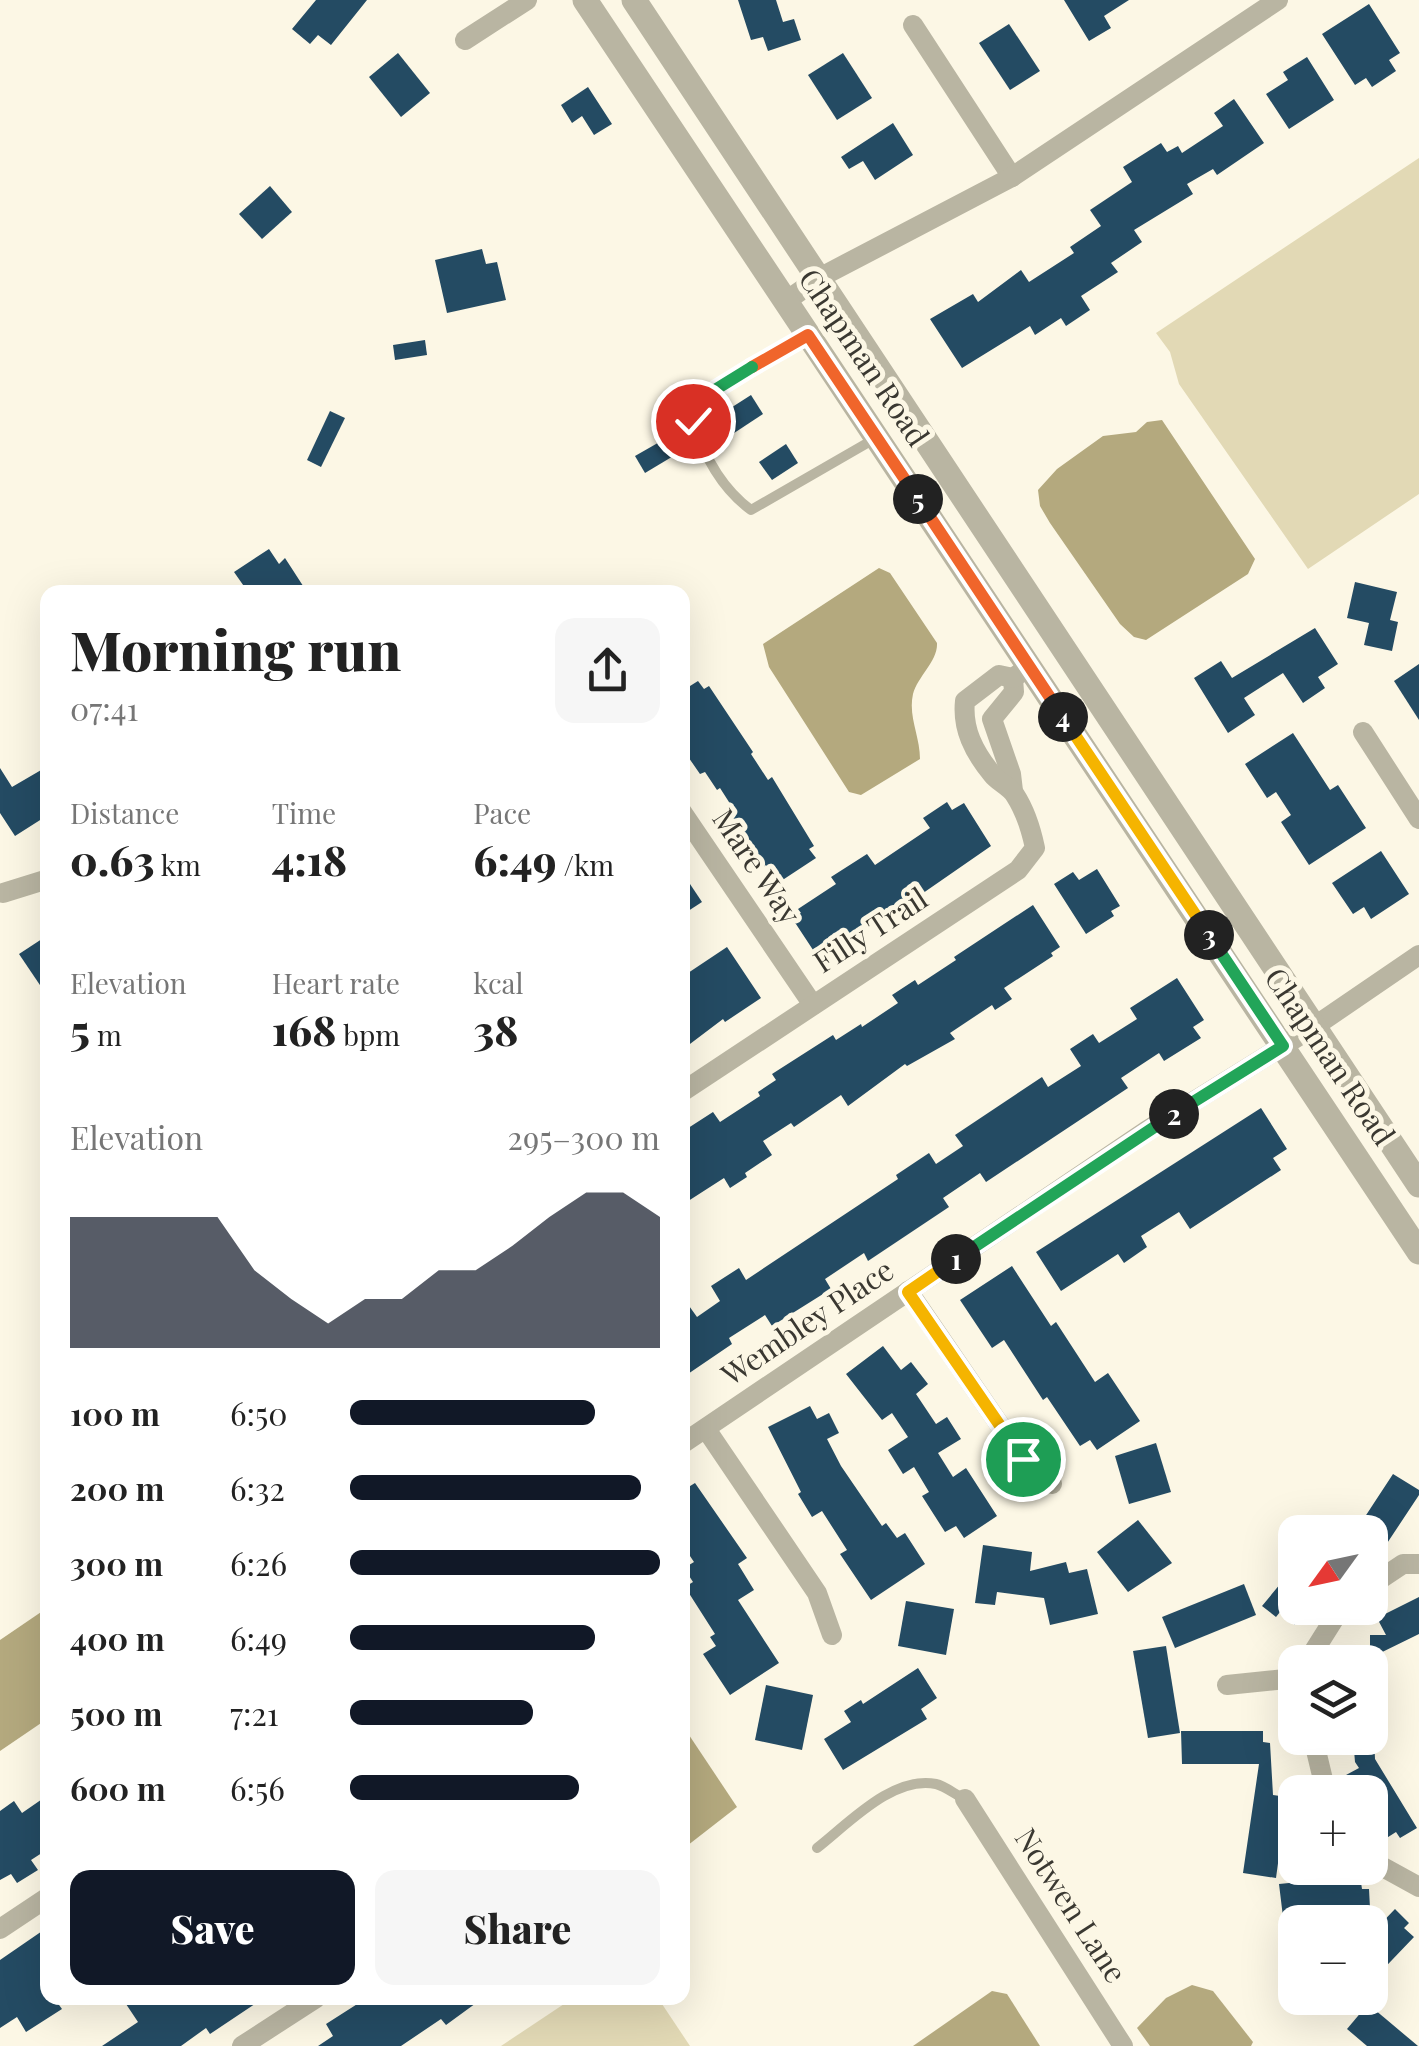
<!DOCTYPE html>
<html lang="en">
<head>
<meta charset="utf-8">
<style>
	body { margin:0; font-family:"Playfair Display",serif; background:#f6f6f6; color:#222; height:100vh; display:flex; flex-direction:column; font-size:38px; white-space:nowrap }
	* { box-sizing:border-box; margin:0 }
	p { font-size:32px; color:#767676 }
	.icon { flex:none; width:55px; height:55px; fill:none; stroke:currentColor; stroke-width:2; stroke-linecap:round; stroke-linejoin:round }
	.map { position:relative; flex:1; overflow:hidden }
	.drawer { position:absolute; left:40px; top:585px; width:650px; height:1420px; display:flex; flex-direction:column; background:#fff; border-radius:20px; box-shadow:0 10px 40px #0002 }
	.drawer>* { flex:none }
	.needle { width:65px; rotate:237deg }
	.tools { position:absolute; left:1278px; top:1515px; display:grid; gap:20px }
	.tools a { display:grid; place-items:center; width:110px; height:110px; border-radius:20px; background:#fff; box-shadow:0 10px 40px #0002; font-size:50px }
	.pin { position:absolute; display:grid; place-items:center; width:85px; height:85px; color:#fff; margin:-42px; border:5px solid #fff; border-radius:50%; box-shadow:0 2px 10px #0007 }
	.km { position:absolute; width:50px; height:50px; margin:-25px; border-radius:50%; background:#222; color:#fff; font-size:28px; line-height:50px; text-align:center }
	.round { display:grid; place-items:center; flex:none; width:105px; height:105px; border-radius:20px; background:#f6f6f6 }
	.head { display:flex; align-items:center; justify-content:space-between; height:170px; padding:0 30px }
	h1 { font-size:55px; font-weight:800; line-height:75px }
	.figures { display:grid; grid-template-columns:repeat(3,1fr); gap:15px; height:170px; padding:10px 30px }
	.figures div { display:grid; align-content:center }
	.figures b { font-size:42px; font-weight:800 }
	.figures small { font-size:28px; font-weight:400 }
	.figures p { font-size:28px }
	.chart { height:280px; padding:20px 30px }
	.chart p { display:flex; justify-content:space-between }
	.chart svg { width:100%; height:180px; margin-top:10px; fill:#111827; opacity:.7 }
	.cta { display:flex; gap:20px; margin-top:auto; padding:20px 30px }
	.cta a { flex:1; height:115px; border-radius:20px; background:#111827; color:#fff; font-size:40px; font-weight:800; line-height:115px; text-align:center }
	.cta a+a { background:#f6f6f6; color:#222 }
	ul { padding:0 30px; list-style:none; font-size:32px }
	li { display:grid; grid-template-columns:160px 120px 1fr; align-items:center; height:75px }
	li i { height:25px; border-radius:12px; background:#111827 }
	.map>svg:first-child { display:block }
</style>
</head>
<body>
<div class="map">
<svg width="1419" height="2046" viewBox="0 0 1419 2046">
	<rect width="100%" height="100%" fill="#fcf7e5"/>
	<g fill="#e2d9b5">
		<path d="M1419,158V494L1308,569L1179,384L1170,352L1156,333Z"/>
		<path d="M573,1998H658L690,2046H501Z"/>
	</g>
	<g fill="#b4a97e">
		<path d="M1162,420L1255,559L1248,574L1146,640L1134,637L1120,624L1050,523L1040,506L1038,490L1057,469L1103,436L1136,432L1147,422Z"/>
		<path d="M879,568L890,573L937,643C938,661 918,676 913,694C908,717 920,736 920,759L861,795L849,792L769,667L763,644Z"/>
		<path d="M47,1608V1719L0,1751V1640Z"/>
		<path d="M683,1726L737,1807L683,1849H682Z"/>
		<path d="M1192,1985L1213,1991L1253,2042L1251,2046H1150L1137,2028L1166,1998Z"/>
		<path d="M992,1991L1007,1994L1040,2046H913Z"/>
	</g>
	<g fill="#244b63">
		<path d="M316,0H367L331,45L318,35L310,44L292,29Z"/>
		<path d="M738,0H776L783,22L794,19L801,40L768,51L763,37L751,40Z"/>
		<path d="M1064,0H1129L1104,16L1111,28L1089,41Z"/>
		<path d="M1369,4L1400,53L1389,60L1396,71L1372,87L1366,78L1355,85L1322,34Z"/>
		<path d="M1009,24L1040,71L1010,90L979,43Z"/>
		<path d="M398,53L430,93L401,117L369,77Z"/>
		<path d="M843,53L872,98L837,120L808,75Z"/>
		<path d="M1307,57L1334,100L1289,129L1266,94L1288,80L1283,72Z"/>
		<path d="M588,87L612,124L594,135L582,116L572,123L561,105Z"/>
		<path d="M1234,99L1264,143L1217,175L1213,169L1187,184L1193,194L1134,230L1142,242L1111,263L1118,272L1081,296L1090,310L1066,326L1061,318L1035,335L1030,326L962,368L930,319L973,294L978,302L1021,270L1029,282L1074,253L1070,247L1101,226L1090,210L1132,182L1123,167L1161,143L1167,152L1178,146L1182,153L1223,126L1214,113Z"/>
		<path d="M893,123L913,155L875,180L863,161L849,169L841,157Z"/>
		<path d="M270,186L292,212L262,239L239,214Z"/>
		<path d="M482,249L486,264L497,262L506,300L447,313L435,260Z"/>
		<path d="M425,340L427,355L395,360L393,345Z"/>
		<path d="M751,395L763,414L725,439L712,420Z"/>
		<path d="M330,411L345,418L321,467L307,460Z"/>
		<path d="M670,436L680,452L645,473L635,456Z"/>
		<path d="M786,444L798,463L772,480L759,462Z"/>
		<path d="M269,549L279,564L285,558L307,592H248L234,572Z"/>
		<path d="M1355,582L1397,592L1390,620L1398,622L1392,651L1364,645L1369,623L1347,618Z"/>
		<path d="M1315,628L1338,664L1318,677L1325,688L1303,703L1283,673L1244,698L1255,715L1228,733L1194,678L1221,661L1232,678Z"/>
		<path d="M1419,664V720L1394,681Z"/>
		<path d="M698,681L704,689L709,686L753,752L751,754L768,780L772,777L814,846L809,849L816,858L778,883L766,865L761,869L726,819L736,813L720,788L717,790L705,772L700,774L682,748V691Z"/>
		<path d="M1293,733L1330,790L1338,785L1366,828L1309,865L1281,822L1291,815L1276,792L1267,798L1245,764Z"/>
		<path d="M48,766V815L15,836L0,813V768L12,787Z"/>
		<path d="M947,802L952,810L964,803L991,846L838,952L834,945L817,956L792,918L801,913L798,909L836,884L831,877L867,854L875,865L930,828L923,818Z"/>
		<path d="M1381,851L1409,894L1371,919L1364,907L1353,914L1332,883Z"/>
		<path d="M1097,869L1120,906L1111,911L1114,916L1086,934L1054,884L1073,872L1079,880Z"/>
		<path d="M682,872L702,902L682,915Z"/>
		<path d="M1033,905L1060,947L1051,953L1053,956L1004,988L1012,999L995,1010L992,1005L950,1033L955,1039L907,1066L905,1064L848,1106L841,1095L794,1127L791,1123L763,1141L772,1155L745,1173L747,1177L730,1188L724,1178L682,1205V1132L713,1112L720,1122L760,1096L758,1092L776,1080L772,1074L833,1035L836,1040L861,1024L862,1027L898,1003L892,995L915,980L918,985L956,960L954,957Z"/>
		<path d="M48,935V997L19,954Z"/>
		<path d="M727,947L761,998L725,1022L723,1019L682,1050V977Z"/>
		<path d="M1177,978L1204,1020L1193,1027L1201,1038L1164,1061L1159,1053L1121,1078L1128,1088L986,1182L980,1173L943,1198L949,1207L868,1261L864,1253L825,1279L831,1289L772,1326L765,1315L729,1338L732,1344L682,1378V1296L697,1317L720,1301L711,1286L739,1268L746,1280L898,1179L896,1175L929,1153L936,1164L963,1146L955,1135L1042,1077L1048,1087L1081,1066L1070,1049L1093,1034L1099,1043L1137,1019L1130,1008Z"/>
		<path d="M1261,1108L1287,1149L1273,1158L1281,1170L1190,1229L1179,1212L1141,1236L1147,1247L1124,1263L1118,1254L1061,1291L1036,1252Z"/>
		<path d="M1012,1266L1051,1326L1056,1322L1095,1382L1108,1373L1140,1421L1097,1450L1090,1440L1080,1446L1047,1397L1043,1400L1004,1340L992,1348L960,1300Z"/>
		<path d="M883,1346L901,1370L911,1362L928,1384L916,1394L936,1424L947,1417L961,1439L938,1453L953,1477L966,1468L997,1516L964,1538L956,1526L945,1532L922,1496L929,1492L914,1467L903,1474L888,1450L908,1437L892,1413L882,1420L846,1374Z"/>
		<path d="M810,1406L817,1419L829,1413L839,1433L827,1439L841,1466L882,1526L886,1523L897,1538L905,1533L925,1564L871,1600L840,1554L847,1550L822,1511L812,1517L798,1494L801,1492L768,1427Z"/>
		<path d="M1156,1443L1171,1492L1129,1504L1115,1456Z"/>
		<path d="M1393,1474L1419,1490V1495L1370,1569V1532H1355Z"/>
		<path d="M695,1483L747,1558L738,1564L754,1590L738,1600L779,1663L730,1695L703,1654L716,1646L710,1637L715,1634L685,1587L693,1582L684,1568L694,1562L682,1544V1491Z"/>
		<path d="M1138,1520L1172,1563L1128,1592L1097,1552Z"/>
		<path d="M983,1545L1032,1552L1030,1571L1066,1562L1069,1573L1087,1569L1098,1614L1050,1625L1044,1598L997,1592L995,1605L975,1603Z"/>
		<path d="M1295,1566V1625L1280,1612L1276,1617L1262,1606Z"/>
		<path d="M1244,1584L1256,1615L1175,1648L1162,1617Z"/>
		<path d="M1419,1597V1634L1370,1658V1635H1386L1377,1618Z"/>
		<path d="M906,1601L954,1609L946,1655L898,1646Z"/>
		<path d="M1166,1646L1180,1733L1148,1738L1133,1651Z"/>
		<path d="M918,1668L937,1698L921,1709L927,1719L843,1770L824,1739L851,1722L844,1711L861,1700L863,1704Z"/>
		<path d="M766,1685L813,1695L802,1750L755,1740Z"/>
		<path d="M1181,1731H1263V1742L1270,1743L1273,1795L1287,1797L1276,1878L1243,1873L1259,1764H1182Z"/>
		<path d="M1353,1738H1374L1375,1759L1417,1828L1400,1838L1396,1832L1385,1839L1370,1814V1792H1357L1346,1775L1359,1768L1355,1762Z"/>
		<path d="M48,1795V1849L31,1860L38,1870L17,1883L11,1874L0,1880V1811L14,1801L22,1813Z"/>
		<path d="M1360,1876L1362,1889H1369L1370,1908L1283,1917L1279,1884Z"/>
		<path d="M1395,1909L1409,1923L1404,1928L1414,1937L1370,1983V1935Z"/>
		<path d="M48,1927V1998H54L62,2009L26,2032L17,2017L0,2028V1960Z"/>
		<path d="M122,1998H264L210,2034L206,2028L181,2046H102L138,2022Z"/>
		<path d="M373,1998H483L446,2025L441,2019L401,2046H318L333,2036L326,2024L362,2001L364,2004Z"/>
		<path d="M1368,2004L1418,2046H1367L1347,2029Z"/>
	</g>
	<g fill="none" stroke-linecap="round" stroke-linejoin="round">
		<g stroke="#b9b5a2" stroke-width="10">
			<path d="M806,336L705,396L693,421C704,456 721,488 751,510L876,438"/>
			<path d="M817,1848C848,1824 893,1775 936,1784C945,1786 956,1795 965,1799"/>
		</g>
		<g stroke="#b9b5a2" stroke-width="20">
			<path d="M913,25L1012,177"/>
			<path d="M465,40L527,0"/>
			<path d="M786,301L819,278L1012,177L1278,0"/>
			<path d="M1363,732L1419,819"/>
			<path d="M1013,791L1011,774L992,719L1014,692L1013,678"/>
			<path d="M682,812L813,1005"/>
			<path d="M3,893L48,879"/>
			<path d="M682,1092L1018,870L1035,848C1031,829 1026,812 1015,795C1009,786 998,782 992,774C974,752 962,729 965,701L999,675L1013,678L1030,666"/>
			<path d="M908,1291L1023,1459L1052,1484"/>
			<path d="M706,1429L817,1593L832,1635"/>
			<path d="M682,1444L1146,1131L1315,1026L1419,955"/>
			<path d="M1370,1586L1403,1564H1419"/>
			<path d="M1307,1662L1341,1608"/>
			<path d="M1227,1685L1295,1678"/>
			<path d="M1313,1738L1326,1792"/>
			<path d="M965,1799L1123,2046"/>
			<path d="M1370,1860L1419,1887"/>
			<path d="M0,1929L48,1897"/>
			<path d="M242,2046L316,1998"/>
		</g>
		<g stroke="#b9b5a2" stroke-width="25">
			<path d="M585,0L1419,1252"/>
			<path d="M634,0L1419,1185"/>
		</g>
	</g>
	<g fill="none" stroke-linecap="round" stroke-linejoin="round">
		<defs>
			<path id="split-1" d="M956,1259L908,1292L1023,1459"/>
			<path id="split-2" d="M956,1259L1174,1114"/>
			<path id="split-3" d="M1174,1114L1283,1046L1209,935"/>
			<path id="split-4" d="M1063,717L1209,935"/>
			<path id="split-5" d="M918,499L1063,717"/>
			<path id="split-6" d="M752,367L808,335L918,499"/>
			<path id="split-7" d="M693,421L705,396L752,367"/>
		</defs>
		<use href="#split-1" stroke="#fff" stroke-width="20"/>
		<use href="#split-2" stroke="#fff" stroke-width="20"/>
		<use href="#split-3" stroke="#fff" stroke-width="20"/>
		<use href="#split-4" stroke="#fff" stroke-width="20"/>
		<use href="#split-5" stroke="#fff" stroke-width="20"/>
		<use href="#split-6" stroke="#fff" stroke-width="20"/>
		<use href="#split-7" stroke="#fff" stroke-width="20"/>
		<use href="#split-1" stroke="#f5b400" stroke-width="12"/>
		<use href="#split-2" stroke="#22a559" stroke-width="12"/>
		<use href="#split-3" stroke="#22a559" stroke-width="12"/>
		<use href="#split-4" stroke="#f5b400" stroke-width="12"/>
		<use href="#split-5" stroke="#f0652b" stroke-width="12"/>
		<use href="#split-6" stroke="#f0652b" stroke-width="12"/>
		<use href="#split-7" stroke="#22a559" stroke-width="12"/>
	</g>
	<g text-anchor="middle" stroke-width="10" stroke-linejoin="round" paint-order="stroke">
		<g font-size="30" fill="#3a3831" stroke="#fcf7e5">
			<text transform="translate(863 358) rotate(56)" y="10">Chapman Road</text>
			<text transform="translate(756 867) rotate(56)" y="10">Mare Way</text>
			<text transform="translate(871 931) rotate(-33)" y="10">Filly Trail</text>
			<text transform="translate(1329 1057) rotate(56)" y="10">Chapman Road</text>
			<text transform="translate(808 1323) rotate(-34)" y="10">Wembley Place</text>
			<text transform="translate(1070 1906) rotate(57)" y="10">Notwen Lane</text>
		</g>
	</g>
</svg>
<div class="tools">
<a><svg class="needle" viewBox="-14 -14 28 28"><path d="M0-13l5 13h-10z" fill="#e53935"/><path d="M0 13l5-13h-10z" fill="#767676"/></svg></a>
<a><svg class="icon" aria-label="layers" viewBox="0 0 24 24"><path d="M12 4l9 5-9 5-9-5zM3 14l9 5 9-5"/></svg></a>
<a>+</a>
<a>−</a>
</div>
<div class="pin" style="left:1023px;top:1459px;background:#1e9e55"><svg class="icon" aria-label="arrive" viewBox="0 0 24 24"><path d="M6 21V4h12l-3 4 3 4H6"/></svg></div>
<div class="pin" style="left:693px;top:421px;background:#d93025"><svg class="icon" aria-label="check" viewBox="0 0 24 24"><path d="M5 12l5 5 9-10"/></svg></div>
<b class="km" style="left:956px;top:1259px">1</b>
<b class="km" style="left:1174px;top:1114px">2</b>
<b class="km" style="left:1209px;top:935px">3</b>
<b class="km" style="left:1063px;top:717px">4</b>
<b class="km" style="left:918px;top:499px">5</b>
<section class="drawer">
<div class="head"><div><h1>Morning run</h1><p>07:41</p></div><a class="round"><svg class="icon" aria-label="share" viewBox="0 0 24 24"><path d="M12 15V3M7 8l5-5 5 5M5 13v7h14v-7"/></svg></a></div>
<div class="figures">
<div><p>Distance</p><b>0.63<small> km</small></b></div>
<div><p>Time</p><b>4:18</b></div>
<div><p>Pace</p><b>6:49<small> /km</small></b></div>
</div>
<div class="figures">
<div><p>Elevation</p><b>5<small> m</small></b></div>
<div><p>Heart rate</p><b>168<small> bpm</small></b></div>
<div><p>kcal</p><b>38</b></div>
</div>
<div class="chart"><p><span>Elevation</span>295–300 m</p>
<svg viewBox="0 0 160 44" preserveAspectRatio="none"><path d="M0 44V12L10 12L20 12L30 12L40 12L50 25L60 32L70 38L80 32L90 32L100 25L110 25L120 19L130 12L140 6L150 6L160 12V44z"/></svg>
</div>
<ul>
<li><b>100 m</b>6:50<i style="width:79%"></i></li>
<li><b>200 m</b>6:32<i style="width:94%"></i></li>
<li><b>300 m</b>6:26<i style="width:100%"></i></li>
<li><b>400 m</b>6:49<i style="width:79%"></i></li>
<li><b>500 m</b>7:21<i style="width:59%"></i></li>
<li><b>600 m</b>6:56<i style="width:74%"></i></li>
</ul>
<div class="cta"><a>Save</a><a>Share</a></div>
</section>
</div>
</body>
</html>
